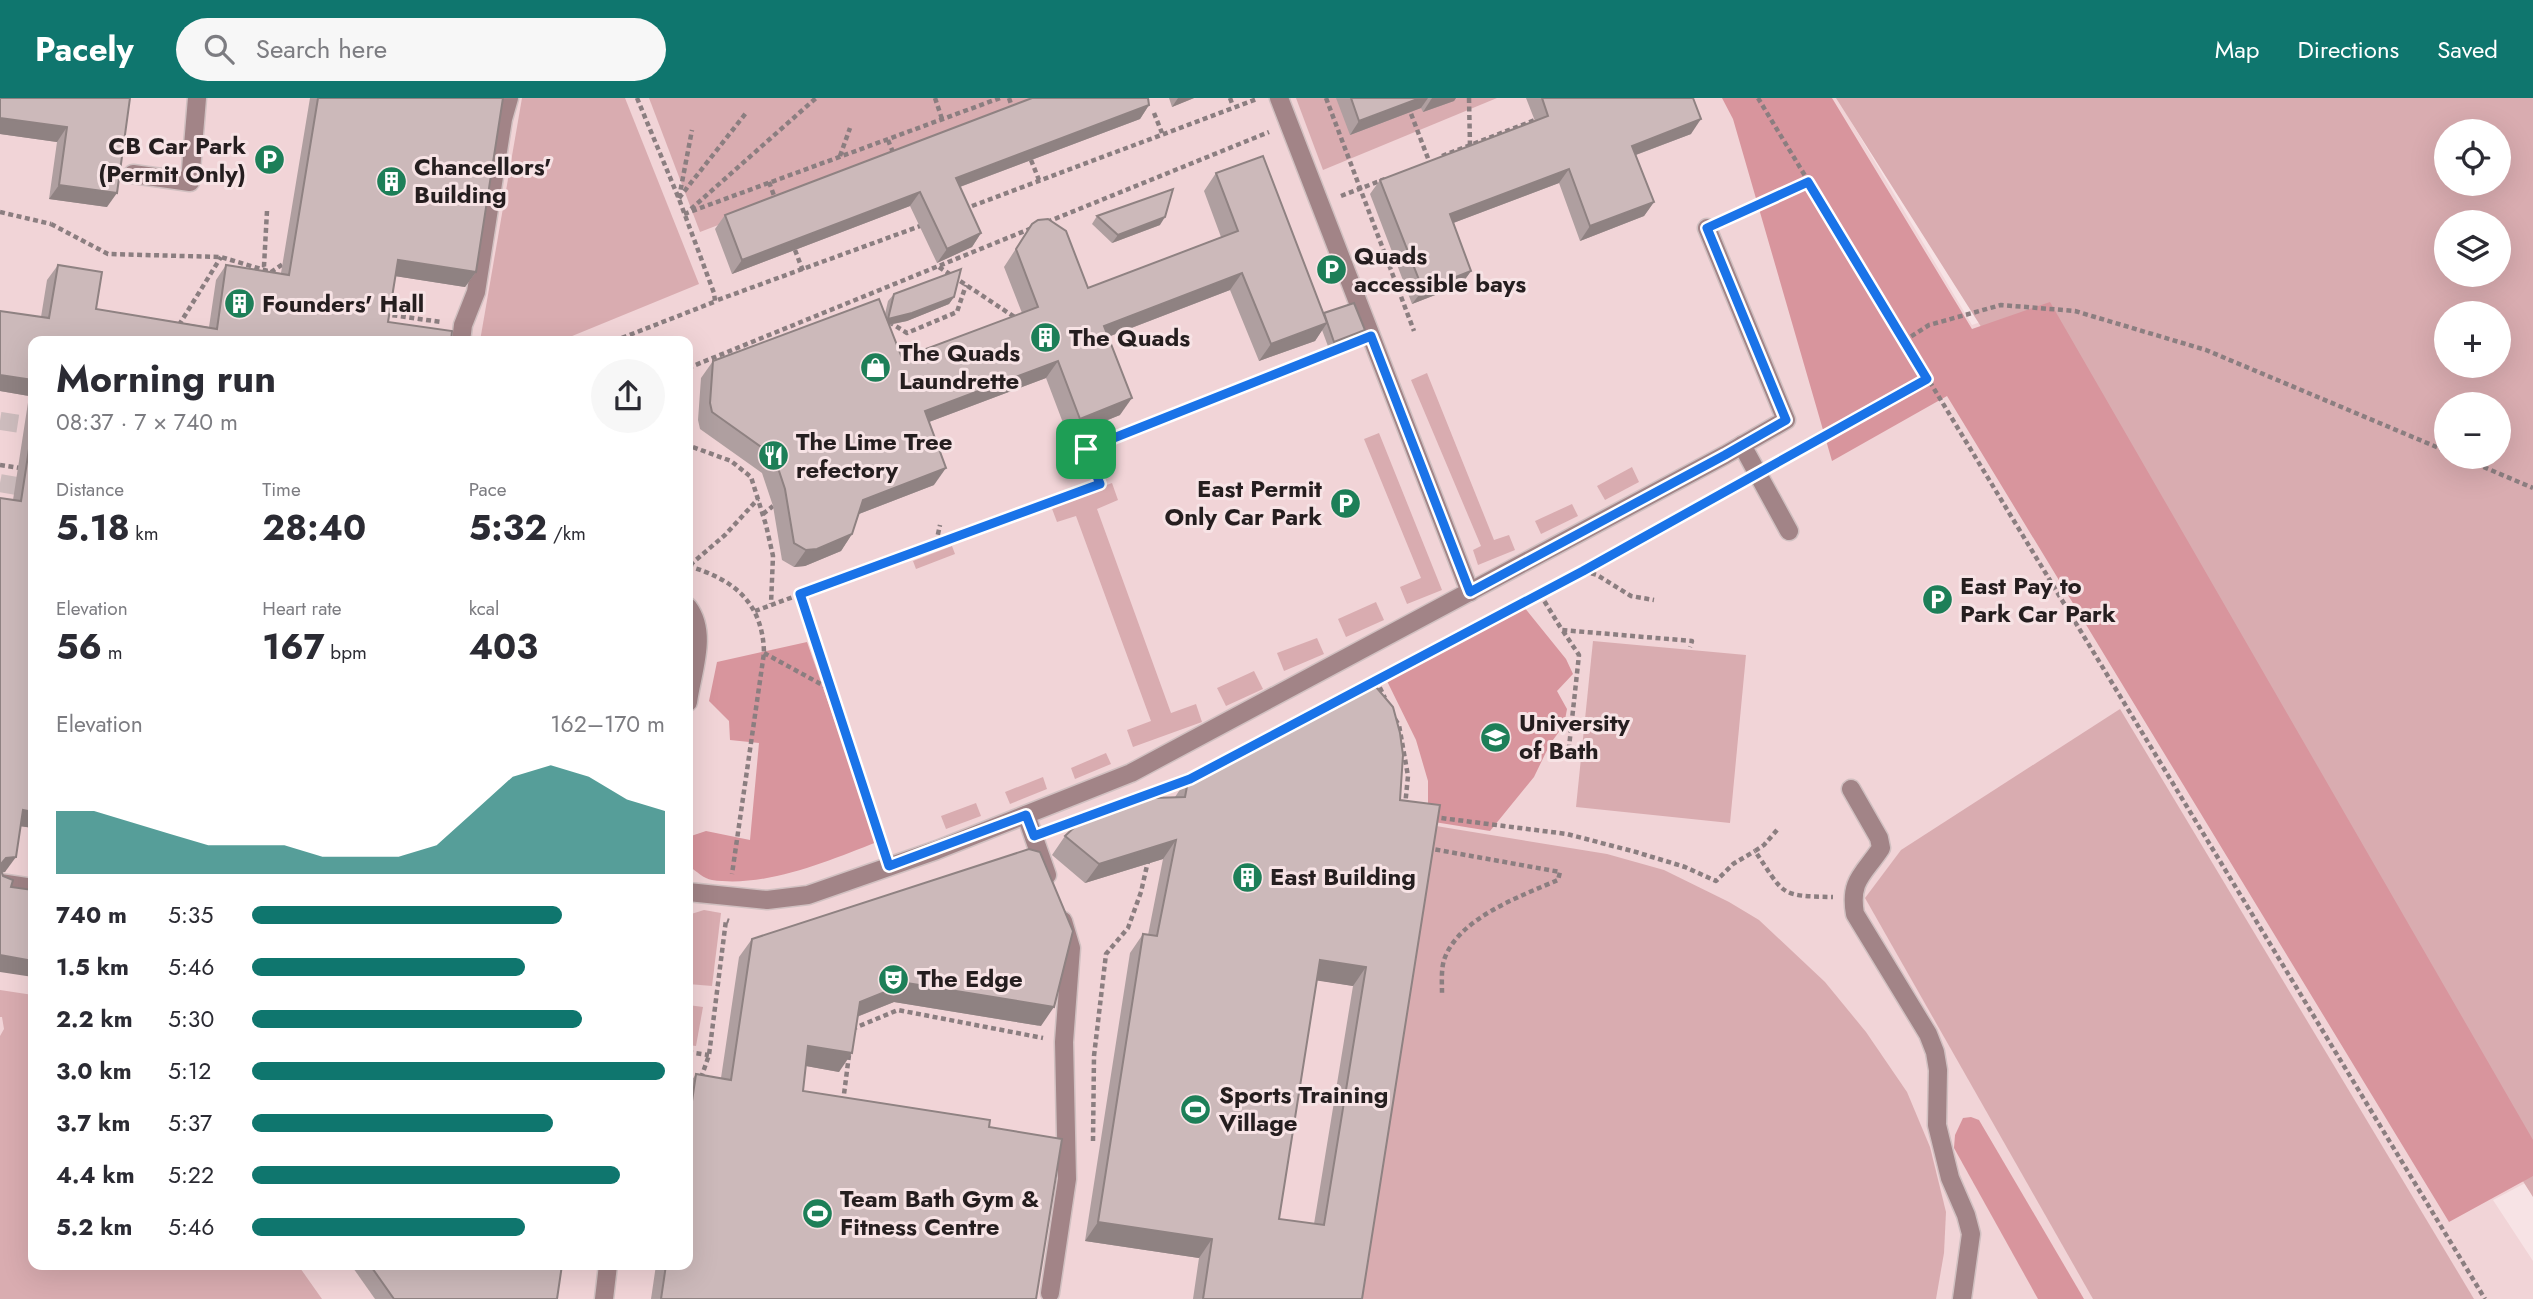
<!DOCTYPE html>
<html lang="en">
<head>
<meta charset="utf-8">
<style>
	body { margin:0; font-family:Jost,sans-serif; background:#f7f7f7; color:#2b2b33; height:100vh; display:flex; flex-direction:column; font-size:26px; white-space:nowrap }
	* { box-sizing:border-box; margin:0 }
	p { font-size:23px; color:#7c7c81 }
	.icon { flex:none; width:38px; height:38px; fill:none; stroke:currentColor; stroke-width:2; stroke-linecap:round; stroke-linejoin:round }
	.map { position:relative; flex:1; overflow:hidden }
	.sheet { position:absolute; left:28px; top:238px; width:665px; height:934px; display:flex; flex-direction:column; background:#fff; border-radius:14px; box-shadow:0 7px 28px #0002 }
	.sheet>* { flex:none }
	.tools { position:absolute; left:2434px; top:21px; display:grid; gap:14px }
	.tools a { display:grid; place-items:center; width:77px; height:77px; border-radius:50%; background:#fff; box-shadow:0 7px 28px #0002; font-size:35px }
	.pin { position:absolute; display:grid; place-items:center; width:60px; height:60px; color:#fff; margin:-30px; border-radius:14px; box-shadow:0 4px 10px #0006 }
	.round { display:grid; place-items:center; flex:none; width:74px; height:74px; border-radius:37px; background:#f7f7f7 }
	.summary { display:flex; align-items:center; justify-content:space-between; height:119px; padding:0 28px }
	h1 { font-size:38px; font-weight:700; line-height:52px }
	.figures { display:grid; grid-template-columns:repeat(3,1fr); gap:10px; height:119px; padding:7px 28px }
	.figures div { display:grid; align-content:center }
	.figures b { font-size:35px; font-weight:700 }
	.figures small { font-size:19px; font-weight:400 }
	.figures p { font-size:19px }
	.chart { height:196px; padding:14px 28px }
	.chart p { display:flex; justify-content:space-between }
	.chart svg { width:100%; height:126px; margin-top:7px; fill:#0f766e; opacity:.7 }
	ul { padding:0 28px; list-style:none; font-size:23px }
	li { display:grid; grid-template-columns:112px 84px 1fr; align-items:center; height:52px }
	li i { height:18px; border-radius:9px; background:#0f766e }
	header { display:flex; align-items:center; gap:42px; box-sizing:border-box; height:98px; padding:0 35px; background:#0f766e; color:#fff }
	header strong { font-size:33px }
	nav { display:flex; gap:38px; margin-inline-start:auto; font-size:24px }
	.search { width:490px; height:63px; background:#f7f7f7; display:flex; align-items:center; gap:18px; box-sizing:border-box; padding:0 24px; border-radius:38px; color:#7c7c81; font-size:26px }
	.map>svg:first-child { display:block }
</style>
</head>
<body>
<header>
<strong>Pacely</strong>
<div class="search"><svg class="icon" aria-label="search" viewBox="0 0 24 24"><circle cx="10" cy="10" r="6"/><path d="M15 15l6 6"/></svg>Search here</div>
<nav><a>Map</a><a>Directions</a><a>Saved</a></nav>
</header>
<div class="map">
<svg width="2533" height="1201" viewBox="0 0 2533 1201">
	<rect width="100%" height="100%" fill="#f7e3e5"/>
	<path fill="#f1d4d7" fill-rule="evenodd" d="M0,0H1837L1972,227L2051,200L2533,1081L2493,1102L2533,1163V1201H0ZM33,243H688V1167H33Z"/>
	<g fill="#d9acb0" fill-rule="evenodd">
		<path d="M522,0H625L699,186L560,243H480Z"/>
		<path d="M649,0H1049L700,134Z"/>
		<path d="M1296,0H1497L1323,72Z"/>
		<path d="M1836,0H2533V1099ZM2446,33H2499V86H2446ZM2446,124H2499V177H2446ZM2446,215H2499V268H2446ZM2446,306H2499V359H2446Z"/>
		<path d="M1427,275L1494,442L1509,437L1515,452L1478,467L1473,452L1481,448L1411,282Z"/>
		<path d="M1379,335L1442,492L1407,506L1400,489L1421,480L1364,341Z"/>
		<path d="M1632,369L1639,384L1605,402L1597,388Z"/>
		<path d="M1112,385L1118,402L1097,411L1171,615L1196,606L1202,624L1133,649L1127,632L1151,623L1076,418L1057,424L1051,408Z"/>
		<path d="M1572,406L1578,418L1541,436L1535,423Z"/>
		<path d="M952,448L955,456L916,471L913,463Z"/>
		<path d="M1376,504L1384,522L1346,539L1338,521Z"/>
		<path d="M1317,540L1324,556L1284,573L1277,555Z"/>
		<path d="M1593,543L1746,557L1730,725L1576,709Z"/>
		<path d="M1254,573L1263,591L1226,608L1217,590Z"/>
		<path d="M2120,611L2474,1201H2093L1865,800L1901,752Z"/>
		<path d="M1106,655L1111,666L1075,681L1071,670Z"/>
		<path d="M1043,679L1047,691L1010,706L1005,694Z"/>
		<path d="M976,705L981,718L946,731L941,718Z"/>
		<path d="M1430,727L1607,756L1664,772L1729,804L1759,822L1825,884L1866,934L1907,994L1930,1049L1946,1114L1944,1155L1936,1201H1358Z"/>
		<path d="M704,812L721,815L712,888L688,886V817Z"/>
		<path d="M0,892L33,897V1167H298L322,1201H0V938L4,931L2,919H0Z"/>
		<path d="M688,907L703,909L696,948L688,947Z"/>
	</g>
	<g fill="#d8959d">
		<path d="M1722,0H1832L1972,231L2050,204L2533,1042V1078L2449,1124L1947,298L1832,363L1733,21Z"/>
		<path d="M1524,509L1566,561L1573,576L1557,593L1567,611L1564,627L1550,646L1534,679L1490,733L1428,723V683L1416,642L1387,583Z"/>
		<path d="M807,544L877,744C828,763 766,790 712,782C704,781 696,773 689,768L688,748L691,738L706,733L750,742L759,645L730,642L729,623L709,603L717,564Z"/>
		<path d="M1971,1019L1979,1022L2084,1201H2038L1954,1050L1955,1037L1963,1020Z"/>
	</g>
	<g fill="none" stroke-linecap="round" stroke-linejoin="round">
		<g stroke="#cdbcbd" stroke-width="18" stroke-dasharray="18 9" stroke-linecap="butt">
			<path d="M0,323L33,328"/>
			<path d="M0,385L33,391"/>
		</g>
		<defs>
			<g id="minor">
				<path d="M1279,0L1470,494"/>
				<path d="M133,76L190,84L197,0"/>
				<path d="M461,243L463,227L476,194L503,21L509,0"/>
				<path d="M1742,347L1789,433"/>
				<path d="M688,509C708,536 692,573 688,604"/>
				<path d="M1851,691L1879,740L1881,750C1864,776 1849,782 1855,816L1928,936L1935,954L1938,972L1937,1027L1950,1080L1966,1117L1971,1136L1962,1201"/>
				<path d="M1026,717L1047,777"/>
				<path d="M0,785L33,790"/>
				<path d="M688,794L767,802L808,797L937,752L1131,675L1725,357L1786,322L1707,130"/>
				<path d="M1050,1195L1067,1081L1064,944L1071,850L1063,823"/>
				<path d="M604,1201L608,1167"/>
			</g>
		</defs>
		<use href="#minor" stroke="#d1c0c1" stroke-width="21"/>
		<g stroke="#8b7e80" stroke-width="4.5" stroke-dasharray="5 3.5" stroke-linecap="butt">
			<path d="M637,0L679,101L714,195L715,203L923,127"/>
			<path d="M935,0L942,21"/>
			<path d="M1009,0L1013,12"/>
			<path d="M1230,0L1233,8"/>
			<path d="M1326,0L1414,233"/>
			<path d="M1405,0L1429,63"/>
			<path d="M1469,0L1470,48"/>
			<path d="M1758,0L2485,1201"/>
			<path d="M1154,15L1162,35"/>
			<path d="M888,42L894,57"/>
			<path d="M840,58L850,30"/>
			<path d="M1442,58L1535,22"/>
			<path d="M1031,62L1039,82"/>
			<path d="M769,84L776,103"/>
			<path d="M1341,98L1385,81"/>
			<path d="M679,100L746,15"/>
			<path d="M679,100L692,32"/>
			<path d="M691,111L816,0"/>
			<path d="M964,111L1257,1"/>
			<path d="M267,113L264,168L267,178"/>
			<path d="M0,114L51,126"/>
			<path d="M684,116L1000,0"/>
			<path d="M1726,122L1808,84"/>
			<path d="M1047,124L1269,34"/>
			<path d="M795,152L803,173"/>
			<path d="M939,169L1016,220"/>
			<path d="M384,216L441,224"/>
			<path d="M889,224L907,235L957,214L966,187"/>
			<path d="M179,227L221,159"/>
			<path d="M614,243L714,204"/>
			<path d="M1904,243L1929,227L2001,207L2075,213L2206,252L2446,353"/>
			<path d="M688,270L1032,130"/>
			<path d="M688,343L690,348L731,363L751,379L766,427L773,458L771,506"/>
			<path d="M2460,359L2533,390"/>
			<path d="M1777,365L1927,281"/>
			<path d="M0,367L33,372"/>
			<path d="M763,416L773,408"/>
			<path d="M936,445L940,427"/>
			<path d="M690,467L725,437L758,401"/>
			<path d="M688,468C733,481 763,504 764,555L732,776"/>
			<path d="M1583,473L1597,477L1631,498L1654,502"/>
			<path d="M800,496L882,748"/>
			<path d="M1540,496L1562,532L1692,543L1690,549"/>
			<path d="M755,513L1100,386L1086,351L1349,247"/>
			<path d="M1563,533L1579,557L1569,649L1582,651"/>
			<path d="M764,555L828,590"/>
			<path d="M1376,582L1385,600"/>
			<path d="M1368,587L1583,473L1739,386"/>
			<path d="M1395,621L1399,627L1408,678L1405,708"/>
			<path d="M1145,697L1190,681"/>
			<path d="M1433,719L1567,736L1636,754L1685,769L1716,783L1733,766L1755,753"/>
			<path d="M1777,732L1764,747L1755,753C1785,797 1778,798 1833,799"/>
			<path d="M1427,750L1560,774L1558,782C1521,798 1458,820 1444,862C1441,872 1442,885 1442,895"/>
			<path d="M852,931L898,912L1043,940"/>
			<path d="M688,954L709,957"/>
			<path d="M701,980L709,957L726,822L729,823"/>
			<path d="M843,1004L849,957"/>
			<path d="M1093,1043L1094,958L1106,856L1128,830L1141,794L1148,763"/>
		</g>
		<use href="#minor" stroke="#a28487" stroke-width="18"/>
		<path stroke="#8b7e80" stroke-width="4.5" stroke-dasharray="5 3.5" stroke-linecap="butt" d="M51,126L108,156L221,159L271,174L283,166"/>
	</g>
	<g fill="#af9fa0" fill-rule="evenodd">
		<path d="M0,0H130L107,109L49,101L57,44L0,36Z"/>
		<path d="M310,0H503L476,174L465,189L395,178L388,224L33,243V730L20,728L5,774H2L0,874V400L13,402L29,298L0,293V213L41,219L47,182L58,167L96,211L209,229L216,182L226,167L281,175Z"/>
		<path d="M1169,0H1194L1172,9Z"/>
		<path d="M1336,0H1456L1454,3L1423,14L1421,10L1350,37Z"/>
		<path d="M1526,0H1693L1691,36L1636,57L1654,104L1644,118L1580,143L1559,85L1453,125L1471,173L1461,187L1412,206L1370,96L1380,82L1535,23Z"/>
		<path d="M1149,7L1140,21L960,89L981,135L972,149L937,165L910,108L732,176L715,131L725,117Z"/>
		<path d="M1216,75L1323,216L1365,232L1359,239L1329,251L1322,232L1315,243L1259,263L1230,192L1108,239L1120,317L1068,338L1046,280L929,324L934,387L859,416L852,436L841,453L805,468L794,469L782,462L773,408L762,375L700,331L698,322L701,280L713,263L885,216L888,203L894,196L954,199L949,206L907,223L889,227L902,260L1022,215L1004,169L1032,126L1088,190L1221,139L1204,93Z"/>
		<path d="M1097,118L1160,127L1112,145L1092,126Z"/>
		<path d="M1371,583L1362,1201H1193L1199,1160L1085,1143L1130,855L1143,836L1148,837L1163,761L1085,785L1052,757L1065,738L1175,699L1189,678ZM1317,882L1353,888L1314,1126L1279,1121Z"/>
		<path d="M752,841L1041,928L894,904L857,919L839,974L806,968L803,993L989,1029L1036,1201H651L656,1167H688V988L696,976L721,980L739,859Z"/>
		<path d="M351,1167H562L557,1201H375Z"/>
	</g>
	<g fill="#8f8282">
		<path d="M1178,0H1194L1172,9Z"/>
		<path d="M1420,0H1428L1421,10L1350,37L1359,23Z"/>
		<path d="M1432,0H1456L1454,3L1423,14Z"/>
		<path d="M1149,7L1140,21L946,94L956,80Z"/>
		<path d="M0,20L67,29L57,44L0,36Z"/>
		<path d="M1701,21L1691,36L1622,62L1632,48Z"/>
		<path d="M1569,71L1559,85L1440,130L1450,116Z"/>
		<path d="M59,87L117,95L107,109L49,101Z"/>
		<path d="M920,94L910,108L732,176L742,162Z"/>
		<path d="M1654,104L1644,118L1580,143L1590,128Z"/>
		<path d="M1165,119L1160,127L1112,145L1118,137Z"/>
		<path d="M981,135L972,149L937,165L947,151Z"/>
		<path d="M398,162L476,174L465,189L388,177Z"/>
		<path d="M1471,173L1461,187L1412,206L1423,192Z"/>
		<path d="M1242,175L1230,192L1092,245L1104,228Z"/>
		<path d="M954,199L949,206L907,223L882,228L888,221Z"/>
		<path d="M1327,225L1315,243L1259,263L1271,246Z"/>
		<path d="M1365,232L1359,239L1329,251L1334,244Z"/>
		<path d="M1058,263L1046,280L913,330L925,313Z"/>
		<path d="M0,277L33,282V292L29,298L0,293Z"/>
		<path d="M1132,300L1120,317L1068,338L1080,321Z"/>
		<path d="M946,370L934,387L851,419L863,402Z"/>
		<path d="M852,436L841,453L805,468L794,469L806,452Z"/>
		<path d="M23,712L33,714V730L12,727Z"/>
		<path d="M1176,742L1163,761L1085,785L1099,766Z"/>
		<path d="M16,759L5,774L0,775V767L6,760Z"/>
		<path d="M0,857L33,863V879L0,874Z"/>
		<path d="M1320,862L1366,869L1353,888L1307,881Z"/>
		<path d="M907,885L1054,909L1041,928L894,904L846,923L860,904Z"/>
		<path d="M808,948L852,955L839,974L795,966Z"/>
		<path d="M1098,1124L1212,1141L1199,1160L1085,1143Z"/>
	</g>
	<g fill="#ccb9ba" stroke="#8f8282" stroke-width="2" fill-rule="evenodd">
		<path d="M0,0H130L117,95L59,87L67,29L0,20Z"/>
		<path d="M318,0H503L476,174L398,162L388,224L452,233L451,243H33V282L0,277V213L49,220L58,167L102,174L96,211L217,231L226,167L289,177Z"/>
		<path d="M1032,0H1148L1149,7L956,80L981,135L947,151L920,94L742,162L725,117Z"/>
		<path d="M1351,0H1420L1359,23Z"/>
		<path d="M1542,0H1693L1701,21L1632,48L1654,104L1590,128L1569,71L1450,116L1471,173L1423,192L1380,82L1548,18Z"/>
		<path d="M1263,58L1327,225L1271,246L1242,175L1104,228L1132,300L1080,321L1058,263L925,313L946,370L863,402L852,436L817,451L806,452L794,445L785,391L774,358L712,314L710,305L713,263L879,201L902,260L1038,209L1016,151L1032,126L1038,122L1048,121L1066,133L1088,190L1238,133L1216,75Z"/>
		<path d="M1173,91L1165,119L1118,137L1097,118Z"/>
		<path d="M961,171L954,199L912,215L888,221L894,196Z"/>
		<path d="M1354,205L1365,232L1334,244L1324,215Z"/>
		<path d="M33,325V714L23,712L16,759L6,760L0,767V400L21,403Z"/>
		<path d="M1371,583L1393,609L1400,635L1403,657L1400,702L1440,707L1362,1201H1203L1212,1141L1098,1124L1143,836L1157,838L1176,742L1099,766L1065,738L1092,713L1121,701L1185,699L1189,678ZM1320,862L1366,869L1324,1127L1279,1121Z"/>
		<path d="M1029,751L1040,754L1073,833L1054,909L907,885L860,904L852,955L808,948L803,993L990,1022L989,1029L1062,1041L1036,1201H661L666,1167H688V1030L696,976L731,982L752,841Z"/>
		<path d="M0,769L3,778L13,782L11,789L33,792V863L0,857Z"/>
		<path d="M370,1167H562L557,1201H394Z"/>
	</g>
	<g fill="none" stroke-linecap="round" stroke-linejoin="round">
		<defs>
			<path id="route" d="M1808,84L1927,281L1583,473L1190,681L1034,738L1026,717L889,768L800,496L1100,386L1086,351L1371,238L1470,494L1725,357L1786,322L1707,130Z"/>
		</defs>
		<use href="#route" stroke="#fff" stroke-width="14"/>
		<use href="#route" stroke="#1a73e8" stroke-width="9"/>
	</g>
	<defs>
		<symbol id="parking-disc" viewBox="-11 -11 22 22"><circle r="9.5" fill="#1d7f58" stroke="#f7e3e5"/><path d="M-3.5-5.5H1a3.5 3.5 0 0 1 0 7H-1V5.5H-3.5ZM-1-3.4V-.6H.8a1.4 1.4 0 0 0 0-2.8Z" fill="#fff"/></symbol>
		<symbol id="building-disc" viewBox="-11 -11 22 22"><circle r="9.5" fill="#1d7f58" stroke="#f7e3e5"/><path d="M-4-6H4V6H1V3H-1V6H-4ZM-2.5-4.3h1.7v1.8h-1.7ZM.8-4.3h1.7v1.8H.8ZM-2.5-1h1.7V.8h-1.7ZM.8-1h1.7V.8H.8Z" fill="#fff"/></symbol>
		<symbol id="shop-disc" viewBox="-11 -11 22 22"><circle r="9.5" fill="#1d7f58" stroke="#f7e3e5"/><path d="M-5-2.5h2.3a2.7 3.5 0 0 1 5.4 0H5L5.5 6h-11ZM-1.5-2.5h3a1.5 2.3 0 0 0-3 0Z" fill="#fff"/></symbol>
		<symbol id="restaurant-disc" viewBox="-11 -11 22 22"><circle r="9.5" fill="#1d7f58" stroke="#f7e3e5"/><path d="M-5-6h1v4h1v-4h1v4h1v-4h1v5L-1.5 .5V6h-2V.5L-5-1ZM5-6V6H3V1.5H1.5Q1.5-4 5-6Z" fill="#fff"/></symbol>
		<symbol id="university-disc" viewBox="-11 -11 22 22"><circle r="9.5" fill="#1d7f58" stroke="#f7e3e5"/><path d="M0-5L7-2L0 1L-7-2ZM-4 1L0 2.5L4 1V4Q0 6-4 4Z" fill="#fff"/></symbol>
		<symbol id="theatre-disc" viewBox="-11 -11 22 22"><circle r="9.5" fill="#1d7f58" stroke="#f7e3e5"/><path d="M-5-5.5Q0-4 5-5.5V0Q5 5 0 6Q-5 5-5 0ZM-3.3-2.5H-1v1.5H-3.3ZM1-2.5H3.3v1.5H1ZM-2.8 1Q0 5.5 2.8 1Z" fill="#fff"/></symbol>
		<symbol id="stadium-disc" viewBox="-11 -11 22 22"><circle r="9.5" fill="#1d7f58" stroke="#f7e3e5"/><path d="M0-5a6.5 5 0 1 0 0 10a6.5 5 0 1 0 0-10ZM-3.5-1.8h7v3.6h-7Z" fill="#fff"/></symbol>
	</defs>
	<g fill-rule="evenodd">
		<use href="#parking-disc" x="252" y="44" width="35" height="35"/>
		<use href="#building-disc" x="374" y="66" width="35" height="35"/>
		<use href="#parking-disc" x="1314" y="154" width="35" height="35"/>
		<use href="#building-disc" x="222" y="188" width="35" height="35"/>
		<use href="#building-disc" x="1028" y="222" width="35" height="35"/>
		<use href="#shop-disc" x="858" y="252" width="35" height="35"/>
		<use href="#restaurant-disc" x="756" y="340" width="35" height="35"/>
		<use href="#parking-disc" x="1328" y="388" width="35" height="35"/>
		<use href="#parking-disc" x="1920" y="484" width="35" height="35"/>
		<use href="#university-disc" x="1478" y="622" width="35" height="35"/>
		<use href="#building-disc" x="1230" y="762" width="35" height="35"/>
		<use href="#theatre-disc" x="876" y="864" width="35" height="35"/>
		<use href="#stadium-disc" x="1178" y="994" width="35" height="35"/>
		<use href="#stadium-disc" x="800" y="1098" width="35" height="35"/>
	</g>
	<g text-anchor="middle" stroke-width="6" stroke-linejoin="round" paint-order="stroke">
		<g font-size="24" font-weight="bold" fill="#251e1f" stroke="#f7e3e5" text-anchor="start">
			<text x="246" y="56" text-anchor="end">CB Car Park<tspan x="246" dy="28">(Permit Only)</tspan></text>
			<text x="414" y="77">Chancellors'<tspan x="414" dy="28">Building</tspan></text>
			<text x="1354" y="166">Quads<tspan x="1354" dy="28">accessible bays</tspan></text>
			<text x="262" y="214">Founders' Hall</text>
			<text x="1069" y="248">The Quads</text>
			<text x="899" y="263">The Quads<tspan x="899" dy="28">Laundrette</tspan></text>
			<text x="796" y="352">The Lime Tree<tspan x="796" dy="28">refectory</tspan></text>
			<text x="1322" y="399" text-anchor="end">East Permit<tspan x="1322" dy="28">Only Car Park</tspan></text>
			<text x="1960" y="496">East Pay to<tspan x="1960" dy="28">Park Car Park</tspan></text>
			<text x="1519" y="633">University<tspan x="1519" dy="28">of Bath</tspan></text>
			<text x="1270" y="787">East Building</text>
			<text x="917" y="889">The Edge</text>
			<text x="1219" y="1005">Sports Training<tspan x="1219" dy="28">Village</tspan></text>
			<text x="840" y="1109">Team Bath Gym &amp;<tspan x="840" dy="28">Fitness Centre</tspan></text>
		</g>
	</g>
</svg>
<div class="tools">
<a><svg class="icon" aria-label="locate" viewBox="0 0 24 24"><circle cx="12" cy="12" r="6"/><path d="M12 2v4M12 18v4M2 12h4M18 12h4"/></svg></a>
<a><svg class="icon" aria-label="layers" viewBox="0 0 24 24"><path d="M12 4l9 5-9 5-9-5zM3 14l9 5 9-5"/></svg></a>
<a>+</a>
<a>−</a>
</div>
<div class="pin" style="left:1086px;top:351px;background:#1e9e55"><svg class="icon" aria-label="arrive" viewBox="0 0 24 24"><path d="M6 21V4h12l-3 4 3 4H6"/></svg></div>
<section class="sheet">
<div class="summary"><div><h1>Morning run</h1><p>08:37 · 7 × 740 m</p></div><a class="round"><svg class="icon" aria-label="share" viewBox="0 0 24 24"><path d="M12 15V3M7 8l5-5 5 5M5 13v7h14v-7"/></svg></a></div>
<div class="figures">
<div><p>Distance</p><b>5.18<small> km</small></b></div>
<div><p>Time</p><b>28:40</b></div>
<div><p>Pace</p><b>5:32<small> /km</small></b></div>
</div>
<div class="figures">
<div><p>Elevation</p><b>56<small> m</small></b></div>
<div><p>Heart rate</p><b>167<small> bpm</small></b></div>
<div><p>kcal</p><b>403</b></div>
</div>
<div class="chart"><p><span>Elevation</span>162–170 m</p>
<svg viewBox="0 0 160 44" preserveAspectRatio="none"><path d="M0 44V22L10 22L20 26L30 30L40 34L50 34L60 34L70 38L80 38L90 38L100 34L110 22L120 10L130 6L140 10L150 18L160 22V44z"/></svg>
</div>
<ul>
<li><b>740 m</b>5:35<i style="width:75%"></i></li>
<li><b>1.5 km</b>5:46<i style="width:66%"></i></li>
<li><b>2.2 km</b>5:30<i style="width:80%"></i></li>
<li><b>3.0 km</b>5:12<i style="width:100%"></i></li>
<li><b>3.7 km</b>5:37<i style="width:73%"></i></li>
<li><b>4.4 km</b>5:22<i style="width:89%"></i></li>
<li><b>5.2 km</b>5:46<i style="width:66%"></i></li>
</ul>
</section>
</div>
</body>
</html>
